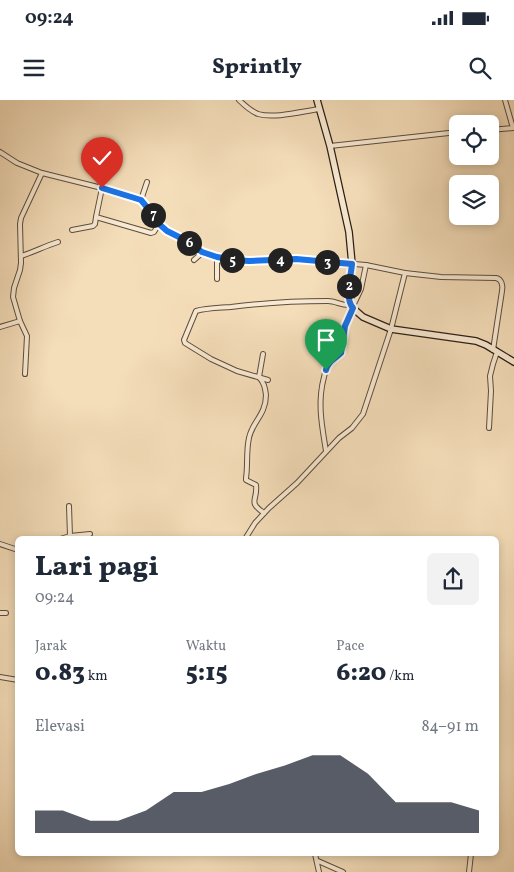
<!DOCTYPE html>
<html lang="id">
<head>
<meta charset="utf-8">
<style>
	body { margin:0; font-family:Vollkorn,serif; background:#f2f2f3; color:#1f2937; height:100vh; display:flex; flex-direction:column; font-size:19px; white-space:nowrap }
	* { box-sizing:border-box; margin:0 }
	p { font-size:16px; color:#747a83 }
	.icon { flex:none; width:28px; height:28px; fill:none; stroke:currentColor; stroke-width:2; stroke-linecap:round; stroke-linejoin:round }
	.map { position:relative; flex:1; overflow:hidden }
	.details { position:absolute; left:15px; top:436px; width:484px; height:320px; display:flex; flex-direction:column; background:#fff; border-radius:8px; box-shadow:0 2px 8px #0003 }
	.details>* { flex:none }
	.tools { position:absolute; left:449px; top:15px; display:grid; gap:10px }
	.tools a { display:grid; place-items:center; width:50px; height:50px; border-radius:8px; background:#fff; box-shadow:0 2px 8px #0003; font-size:25px }
	.pin { position:absolute; display:grid; place-items:center; width:42px; height:42px; color:#fff; margin:-51px -21px; border-radius:50% 50% 50% 0; rotate:-45deg; box-shadow:0 0 5px #0007 }
	.pin .icon { rotate:45deg }
	.km { position:absolute; width:25px; height:25px; margin:-12px; border-radius:50%; background:#222; color:#fff; font-size:14px; line-height:25px; text-align:center }
	.round { display:grid; place-items:center; flex:none; width:52px; height:52px; border-radius:8px; background:#f2f2f3 }
	.headline { display:flex; align-items:center; justify-content:space-between; height:85px; padding:0 20px }
	h1 { font-size:28px; font-weight:800; line-height:38px }
	.figures { display:grid; grid-template-columns:repeat(3,1fr); gap:8px; height:85px; padding:5px 20px }
	.figures div { display:grid; align-content:center }
	.figures b { font-size:25px; font-weight:800 }
	.figures small { font-size:14px; font-weight:400 }
	.figures p { font-size:14px }
	.chart { height:140px; padding:10px 20px }
	.chart p { display:flex; justify-content:space-between }
	.chart svg { width:100%; height:90px; margin-top:5px; fill:#111827; opacity:.7 }
	.status { display:flex; justify-content:space-between; align-items:center; height:35px; padding:0 25px; background:#fff; direction:ltr }
	.status svg { height:14px; fill:currentColor }
	header { display:flex; justify-content:space-between; align-items:center; height:65px; padding:0 20px; background:#fff; font-size:22px; font-weight:800 }
	.map>svg:first-child { display:block }
</style>
</head>
<body>
<div class="status"><b>09:24</b><svg viewBox="0 0 49 12"><path d="M0 12V9h3v3zM5 12V6h3v6zM10 12V3h3v9zM15 12V0h3v12zM26 1h20v11H26zM47 4h2v5h-2z"/></svg></div>
<header><svg class="icon" aria-label="menu" viewBox="0 0 24 24"><path d="M4 6h16M4 12h16M4 18h16"/></svg>Sprintly<svg class="icon" aria-label="search" viewBox="0 0 24 24"><circle cx="10" cy="10" r="6"/><path d="M15 15l6 6"/></svg></header>
<div class="map">
<svg width="514" height="772" viewBox="0 0 514 772">
	<rect width="100%" height="100%" fill="#f4ddb9"/>
	<filter id="stains"><feTurbulence type="fractalNoise" baseFrequency=".004" numOctaves="4"/><feColorMatrix values="0 0 0 0 .2 0 0 0 0 .09 0 0 0 0 .02 0 0 0 .5 -.17"/></filter>
	<radialGradient id="worn" r=".72"><stop offset=".6" stop-color="#630" stop-opacity="0"/><stop offset="1" stop-color="#630" stop-opacity=".3"/></radialGradient>
	<g fill="none" stroke-linecap="round" stroke-linejoin="round">
		<defs>
			<g id="street">
				<path d="M239,0C245,6 251,11 258,14C274,19 304,11 320,9"/>
				<path d="M505,0L513,28"/>
				<path d="M490,30L514,28"/>
				<path d="M330,46L458,32"/>
				<path d="M0,52L17,63L42,73L114,91L141,100L151,112L159,124L167,131L183,139L203,152L217,157L234,160L249,161L296,159L366,165L405,173L391,229L363,314L352,328L339,338L297,383L269,408L255,423L245,439"/>
				<path d="M141,100L147,82"/>
				<path d="M96,117L151,133L154,132L159,124"/>
				<path d="M72,130L93,126L95,124L96,117L102,88"/>
				<path d="M21,156C34,152 45,146 58,142"/>
				<path d="M217,157V179"/>
				<path d="M194,160L203,152"/>
				<path d="M405,173L441,177L496,178C502,179 503,186 502,191L493,250"/>
				<path d="M0,227L20,221"/>
				<path d="M263,254L259,277C264,283 265,287 266,295C266,315 252,322 249,338C246,351 248,365 246,378V380L256,385C258,401 247,401 264,413"/>
				<path d="M25,274L27,236L20,221L13,197L14,188L20,170L21,163L20,124L21,118L42,73"/>
				<path d="M268,280L237,271L211,259L185,243L184,240L196,211C207,208 219,208 231,207C263,203 296,201 328,201C336,201 342,206 350,205"/>
				<path d="M489,328L491,291L490,276L493,264L497,252"/>
				<path d="M326,351C322,326 317,303 324,277C325,274 325,269 327,266C330,260 337,257 341,253L346,221L361,189L366,165"/>
				<path d="M70,436L90,434"/>
				<path d="M60,439L70,436L69,406"/>
				<path d="M0,444L18,450"/>
				<path d="M0,513H6"/>
				<path d="M0,577L18,580"/>
				<path d="M315,754L319,772"/>
				<path d="M318,761L343,772"/>
				<path d="M469,772L471,754"/>
			</g>
			<path id="secondary" d="M317,0L330,46L349,132L352,164L349,193L350,205L355,210L363,217L391,229L476,241L486,245L514,262"/>
		</defs>
		<use href="#street" stroke="#5d4d3d" stroke-width="6"/>
		<use href="#secondary" stroke="#2b1d14" stroke-width="8"/>
		<use href="#street" stroke="#f8e9d2" stroke-width="4"/>
		<use href="#secondary" stroke="#f8e9d2" stroke-width="5.5"/>
	</g>
	<g fill="none" stroke-linecap="round" stroke-linejoin="round">
		<defs>
			<path id="route" d="M102,88L141,100L151,112L159,124L167,131L183,139L202,152L217,157L234,160L249,161L296,159L352,164C351,177 344,197 353,208L345,226L341,253C335,259 328,261 326,270"/>
		</defs>
		<use href="#route" stroke="#fff" stroke-width="10"/>
		<use href="#route" stroke="#1a73e8" stroke-width="6"/>
	</g>
	<rect width="100%" height="100%" filter="url(#stains)"/>
	<rect width="100%" height="100%" fill="url(#worn)"/>
</svg>
<div class="tools">
<a><svg class="icon" aria-label="locate" viewBox="0 0 24 24"><circle cx="12" cy="12" r="6"/><path d="M12 2v4M12 18v4M2 12h4M18 12h4"/></svg></a>
<a><svg class="icon" aria-label="layers" viewBox="0 0 24 24"><path d="M12 4l9 5-9 5-9-5zM3 14l9 5 9-5"/></svg></a>
</div>
<div class="pin" style="left:326px;top:270px;background:#1e9e55"><svg class="icon" aria-label="arrive" viewBox="0 0 24 24"><path d="M6 21V4h12l-3 4 3 4H6"/></svg></div>
<div class="pin" style="left:102px;top:88px;background:#d93025"><svg class="icon" aria-label="check" viewBox="0 0 24 24"><path d="M5 12l5 5 9-10"/></svg></div>
<b class="km" style="left:349px;top:186px">2</b>
<b class="km" style="left:327px;top:162px">3</b>
<b class="km" style="left:280px;top:160px">4</b>
<b class="km" style="left:232px;top:160px">5</b>
<b class="km" style="left:189px;top:143px">6</b>
<b class="km" style="left:153px;top:115px">7</b>
<section class="details">
<div class="headline"><div><h1>Lari pagi</h1><p>09:24</p></div><a class="round"><svg class="icon" aria-label="share" viewBox="0 0 24 24"><path d="M12 15V3M7 8l5-5 5 5M5 13v7h14v-7"/></svg></a></div>
<div class="figures">
<div><p>Jarak</p><b>0.83<small> km</small></b></div>
<div><p>Waktu</p><b>5:15</b></div>
<div><p>Pace</p><b>6:20<small> /km</small></b></div>
</div>
<div class="chart"><p><span>Elevasi</span>84–91 m</p>
<svg viewBox="0 0 160 44" preserveAspectRatio="none"><path d="M0 44V33L10 33L20 38L30 38L40 33L50 24L60 24L70 20L80 15L90 11L100 6L110 6L120 15L130 29L140 29L150 29L160 33V44z"/></svg>
</div>
</section>
</div>
</body>
</html>
